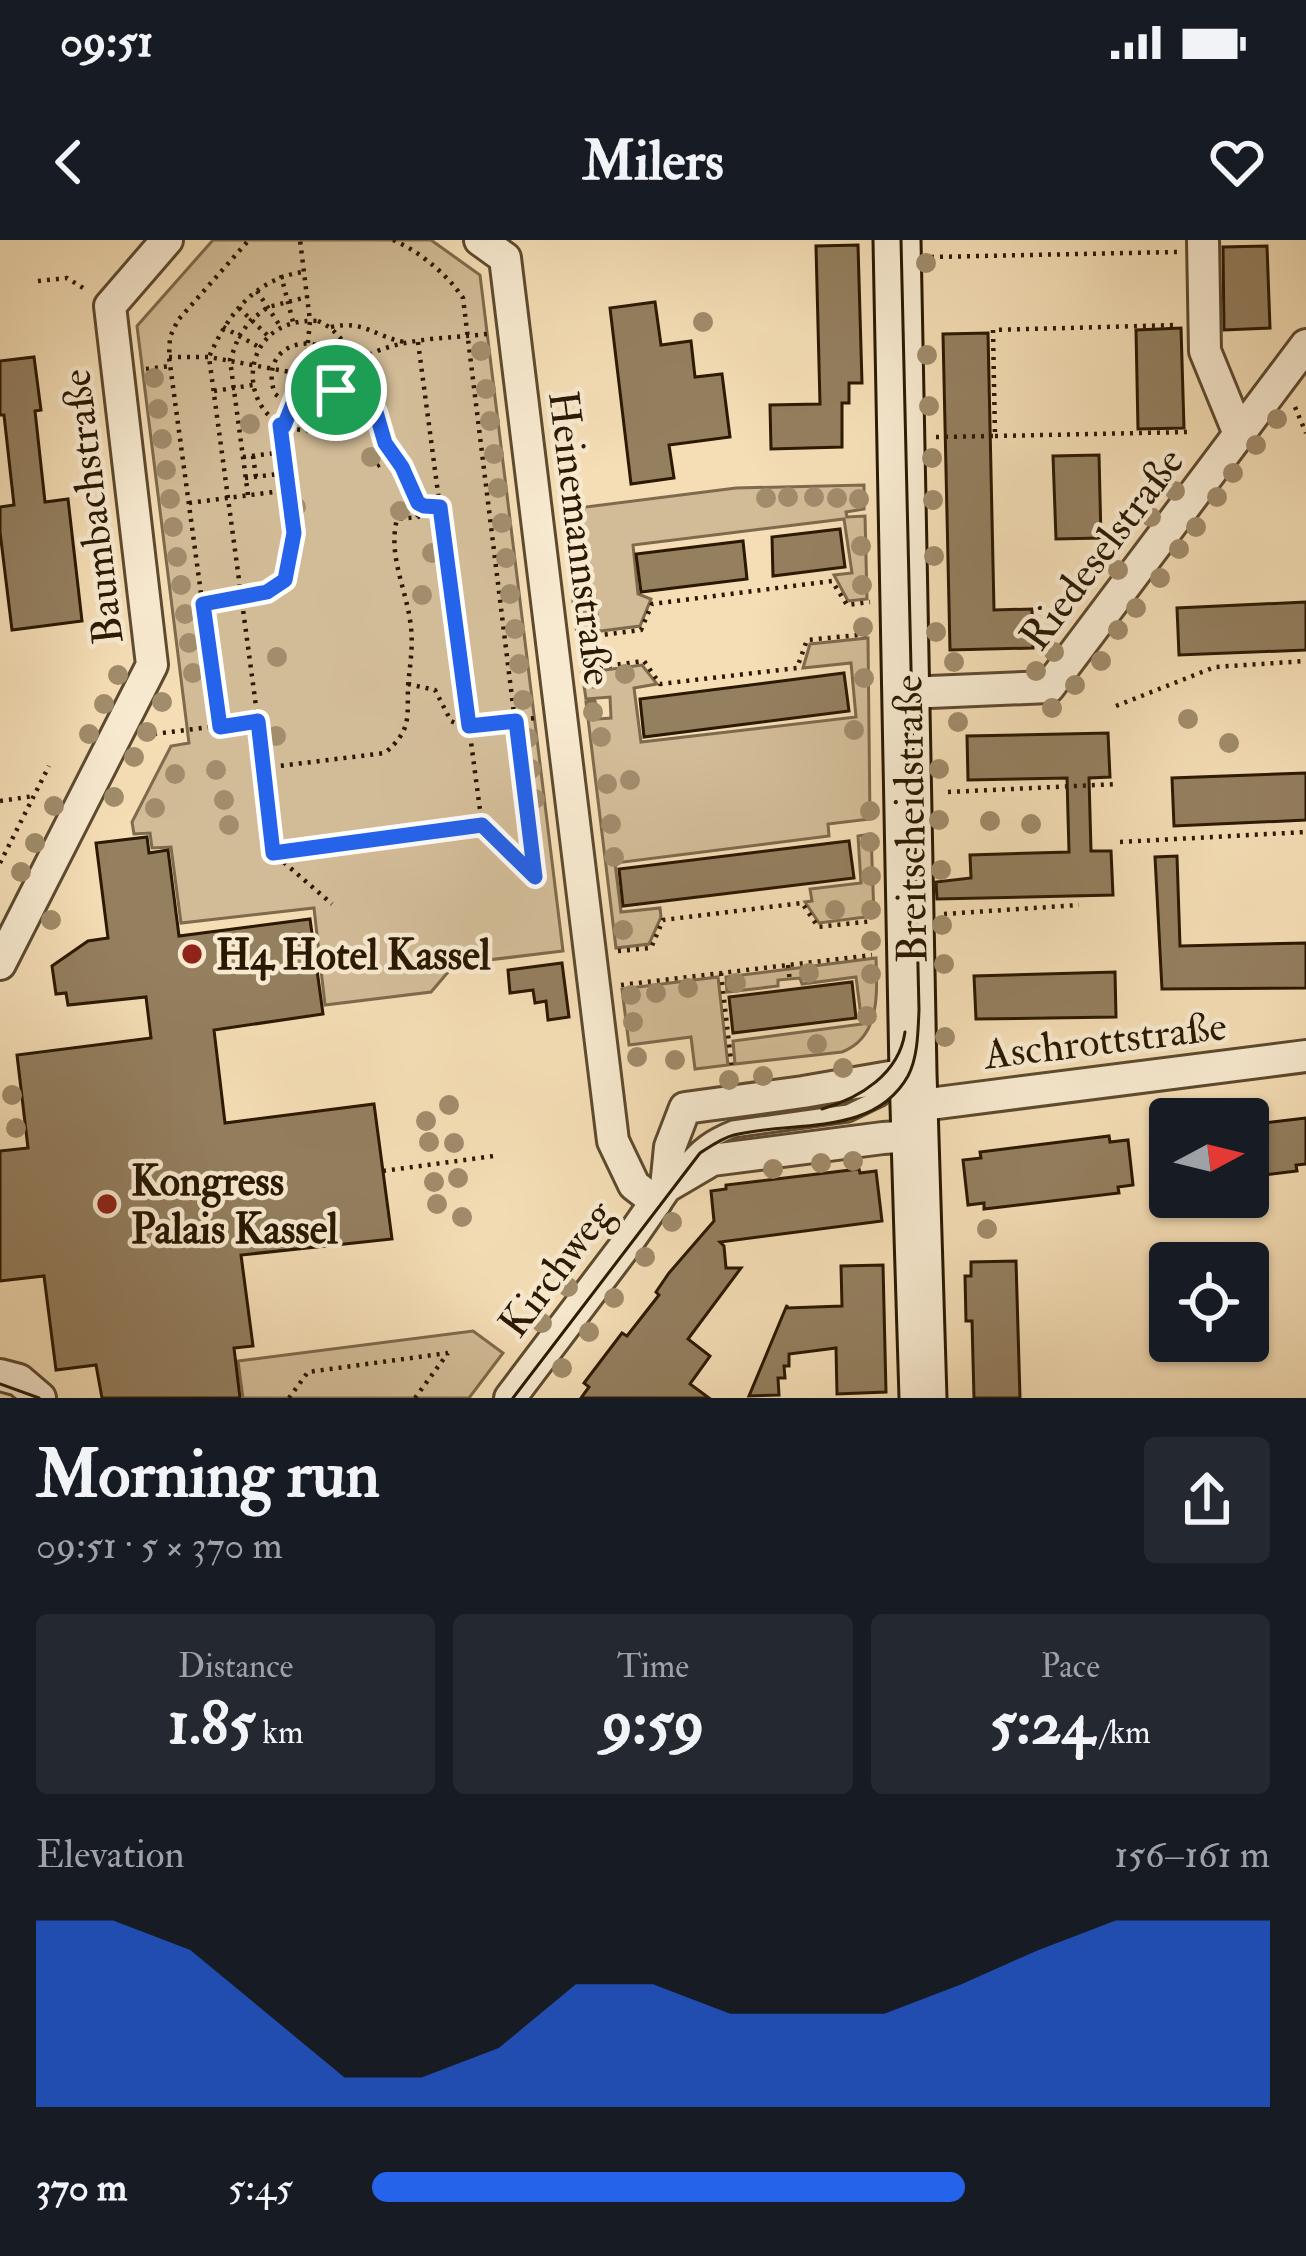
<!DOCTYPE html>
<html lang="en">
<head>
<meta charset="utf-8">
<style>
	body { margin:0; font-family:"IM FELL Double Pica",serif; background:#242831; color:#f1f3f6; height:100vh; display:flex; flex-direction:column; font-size:45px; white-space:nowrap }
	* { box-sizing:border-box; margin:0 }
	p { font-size:39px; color:#9ea1a6 }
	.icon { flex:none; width:66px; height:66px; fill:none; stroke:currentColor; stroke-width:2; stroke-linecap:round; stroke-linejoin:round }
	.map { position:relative; height:1158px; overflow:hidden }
	.drawer { display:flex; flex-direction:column; background:#171b24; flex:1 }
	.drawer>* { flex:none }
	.needle { width:78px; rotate:83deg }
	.tools { position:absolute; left:1149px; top:858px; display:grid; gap:24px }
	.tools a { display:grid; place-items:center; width:120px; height:120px; border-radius:12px; background:#171b24; box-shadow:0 3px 9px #0004; font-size:60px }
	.pin { position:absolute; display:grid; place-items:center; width:102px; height:102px; color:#fff; margin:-51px; border:6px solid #fff; border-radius:50%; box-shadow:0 3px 12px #0007 }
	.round { display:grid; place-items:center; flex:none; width:126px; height:126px; border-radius:12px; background:#242831 }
	.overview { display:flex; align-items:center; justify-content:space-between; height:204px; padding:0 36px }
	h1 { font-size:66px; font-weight:700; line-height:90px }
	.figures { display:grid; grid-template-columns:repeat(3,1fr); gap:18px; height:204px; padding:12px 36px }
	.figures div { display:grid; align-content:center; border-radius:12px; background:#242831; text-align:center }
	.figures b { font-size:60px; font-weight:700 }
	.figures small { font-size:33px; font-weight:400 }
	.figures p { font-size:33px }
	.chart { height:336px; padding:24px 36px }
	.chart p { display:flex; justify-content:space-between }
	.chart svg { width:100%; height:216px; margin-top:12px; fill:#2563eb; opacity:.7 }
	ul { padding:0 36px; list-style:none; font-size:39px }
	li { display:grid; grid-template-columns:192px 144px 1fr; align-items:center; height:90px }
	li i { height:30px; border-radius:15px; background:#2563eb }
	.status { display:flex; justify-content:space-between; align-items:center; height:84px; padding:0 60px; background:#171b24; direction:ltr }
	.status svg { height:33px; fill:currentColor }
	header { display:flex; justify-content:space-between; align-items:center; height:156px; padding:0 36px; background:#171b24; font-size:54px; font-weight:700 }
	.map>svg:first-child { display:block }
</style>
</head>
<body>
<div class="status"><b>09:51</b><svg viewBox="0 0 49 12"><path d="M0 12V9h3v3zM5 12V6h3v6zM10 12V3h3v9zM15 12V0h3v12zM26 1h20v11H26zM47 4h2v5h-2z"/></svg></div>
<header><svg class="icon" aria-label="back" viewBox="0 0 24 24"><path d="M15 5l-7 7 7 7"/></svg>Milers<svg class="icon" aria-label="heart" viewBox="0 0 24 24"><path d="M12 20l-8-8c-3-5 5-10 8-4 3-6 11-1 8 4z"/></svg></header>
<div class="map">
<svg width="1306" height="1158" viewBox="0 0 1306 1158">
	<rect width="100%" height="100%" fill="#f5deb6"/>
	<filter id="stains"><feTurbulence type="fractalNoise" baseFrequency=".00167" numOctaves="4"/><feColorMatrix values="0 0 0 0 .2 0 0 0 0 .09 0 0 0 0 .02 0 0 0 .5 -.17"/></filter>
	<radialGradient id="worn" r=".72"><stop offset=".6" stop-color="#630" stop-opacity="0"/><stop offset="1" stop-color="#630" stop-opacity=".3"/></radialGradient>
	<g fill="#d2bc97" stroke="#7e6a4c" stroke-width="3">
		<path d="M213,0H431L480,35L563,711L455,724L431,752L325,765L314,668L181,683L171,607L152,608L150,593L134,594L132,582L171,506L189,503L137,86Z"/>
		<path d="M864,245V269L846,272L847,277L865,276L867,359L848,361L834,335L852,333L844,279L633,305L638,354L651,359L640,386L577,394L562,270L736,248Z"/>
		<path d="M868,398L870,579L828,584L829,596L615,623L621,672L660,668L661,677L649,704L616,708L586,462L595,461L598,479L611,478L610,457L586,459L582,433L642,425L657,444L634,448L641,502L856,477L851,423L803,428L810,404Z"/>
		<path d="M871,594L874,676L819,683L805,662L812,661L810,649L861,643L858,596Z"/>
		<path d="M876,718C877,752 881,797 842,812L735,824L733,801L862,784L856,737L802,744L800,738L778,740V746L727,752L726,737Z"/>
		<path d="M718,737L728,825L695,829L691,797L629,805L622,749Z"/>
		<path d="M473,1091L503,1113L469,1158H243L238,1121Z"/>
	</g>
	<g fill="#947f5f" stroke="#2a1801" stroke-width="3">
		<path d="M858,5L862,143H849V163H842V207L771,209L770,165L820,164L816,6Z"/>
		<path d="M1267,6L1270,88L1224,90L1223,7Z"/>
		<path d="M655,62L661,105L691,101L695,137L722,134L730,197L669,205L674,238L631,244L610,68Z"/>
		<path d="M1181,88L1184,188L1138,189L1136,90Z"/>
		<path d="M988,93L994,370L1032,369L1033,408L950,410L943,94Z"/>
		<path d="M34,117L41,170L35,171L45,262L68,259L82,381L12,390L0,292V267L14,265L4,175H0V121Z"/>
		<path d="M1099,215L1101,298L1056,299L1053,216Z"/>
		<path d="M840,289L845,327L773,336L772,297Z"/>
		<path d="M743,301L747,339L641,352L636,314Z"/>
		<path d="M1306,362V410L1179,415L1177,368Z"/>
		<path d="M844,433L849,471L644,497L640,459Z"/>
		<path d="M1108,493L1110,537L1089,538L1091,611H1111L1113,655L937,659L936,642L971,638L970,615L1069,612L1067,538L968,540L967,496Z"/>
		<path d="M1306,533V580L1174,586L1172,538Z"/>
		<path d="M147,597L149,613L168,610L179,696L310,679L323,774L214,790L225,883L374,864L392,999L241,1015L253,1106L234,1108L240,1158H102L96,1125L56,1130L44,1036L0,1041V911L28,908L17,815L151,798L146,757L68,765L66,753L56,754L52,726L88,701L108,698L96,603Z"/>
		<path d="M849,601L854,638L623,666L619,629Z"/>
		<path d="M1177,616L1180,706L1306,703V748L1162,749L1155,617Z"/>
		<path d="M562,723L569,777L548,780L546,761L535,763L533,750L510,753L508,730Z"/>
		<path d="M1115,732L1116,777L976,779L974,736Z"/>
		<path d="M852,742L856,778L733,793L729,757Z"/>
		<path d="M1306,878V924L1296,925L1297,931L1248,937V885Z"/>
		<path d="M1109,896L1110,902L1128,900L1133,945L1118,947L1119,953L984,969V963L968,965L963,920L981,918L980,912Z"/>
		<path d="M859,929L860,933L876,931L882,981L720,1002L724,1006L726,1028H741L688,1099L710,1116L690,1144L709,1158H581L589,1147L584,1143L622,1093L627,1096L659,1055L656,1052L669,1033L714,981L711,951L726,949V945Z"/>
		<path d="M1016,1021L1020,1158H974L972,1081H966L965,1036H971V1022Z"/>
		<path d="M883,1025L886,1152L837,1154L836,1108L789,1114V1126H784L785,1138H778L779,1155L749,1156L787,1065V1068L842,1066L841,1026Z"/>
	</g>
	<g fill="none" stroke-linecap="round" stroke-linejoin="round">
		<defs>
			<path id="lane" d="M683,926C698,907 711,898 733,889L848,873L881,857L895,838"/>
			<g id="street">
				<path d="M480,0L505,18L613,901L634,945L656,962"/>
				<path d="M1203,0L1205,111L1239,194"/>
				<path d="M906,453L1049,447L1306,105"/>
				<path d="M0,724L152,425L110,66L167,0"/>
				<path d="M914,866L1306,816"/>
				<path d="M666,947L670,907L685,868L803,852L913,833"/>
				<path d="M0,1135L19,1140L40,1158"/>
				<path d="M510,1158L625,1006L666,947L712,920L883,898L915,896"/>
			</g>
			<path id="secondary" d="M897,0L913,833L923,1158"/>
		</defs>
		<use href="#lane" stroke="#5d4a2e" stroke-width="21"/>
		<use href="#street" stroke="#5d4a2e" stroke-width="36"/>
		<use href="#secondary" stroke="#2a1801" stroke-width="51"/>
		<g stroke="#2a1801" stroke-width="4.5" stroke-dasharray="3 6" stroke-linecap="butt">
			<path d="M393,0C419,11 448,35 463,58L534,637"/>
			<path d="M931,17L1177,12"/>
			<path d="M281,35L293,82"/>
			<path d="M38,41L67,38L88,51"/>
			<path d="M257,51L280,86"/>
			<path d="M239,68L267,95"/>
			<path d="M318,81C354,96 375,156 338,182C330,187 321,190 312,190C235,195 229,76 318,81Z"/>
			<path d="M223,87L259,107"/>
			<path d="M331,87C365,80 373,96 404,102"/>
			<path d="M418,102L482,585L532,635"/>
			<path d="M169,117H209L290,132L299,122H306L310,81L300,0"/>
			<path d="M354,124C390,97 444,99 487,94"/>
			<path d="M146,129L170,126"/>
			<path d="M214,151L253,145"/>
			<path d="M299,151H310L319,143"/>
			<path d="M292,167L275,154C252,90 355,85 336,150"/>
			<path d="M1295,167L1306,193"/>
			<path d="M376,172L383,159"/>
			<path d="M284,186L299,151L291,141L290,132"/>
			<path d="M995,196L1189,192"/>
			<path d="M936,197L995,196L993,90L1177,85"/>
			<path d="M253,216L256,237"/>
			<path d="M243,217L284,212"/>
			<path d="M377,226L395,216"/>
			<path d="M245,238L287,233"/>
			<path d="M248,255L230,120L239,96L251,80L268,67L307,57"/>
			<path d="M189,263L289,250"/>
			<path d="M203,364L267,352L285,340L294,293L281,188"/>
			<path d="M578,398L641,390L652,364L832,341L847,365L870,362"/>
			<path d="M582,429L644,421L660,444L797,428L807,400L868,394"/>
			<path d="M408,444L435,450L451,481L462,486L536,478"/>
			<path d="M1116,466L1215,427L1306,421"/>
			<path d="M258,481L209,117C228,74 255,39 303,32"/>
			<path d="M219,487L169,117L170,97L178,80L249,0"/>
			<path d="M154,494L258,481L273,613L332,664"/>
			<path d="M263,528L385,513C412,489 407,479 408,446C410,424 414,403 410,380C405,346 388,315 397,279L418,277L417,270L424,266L418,263L402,227L385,203L376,172L319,143V129L313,122H306"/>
			<path d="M948,552L1118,544"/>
			<path d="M0,561L34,556"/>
			<path d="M1120,602L1306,592"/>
			<path d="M273,613L482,585"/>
			<path d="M0,623L49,526"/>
			<path d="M944,674L1079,665"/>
			<path d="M618,711L651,708L663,680L802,663L818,687L873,681"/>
			<path d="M788,725L790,742"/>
			<path d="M721,733L732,829"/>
			<path d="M621,745L872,715"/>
			<path d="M383,931L494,916"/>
			<path d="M289,1158L308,1132L448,1113"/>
			<path d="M415,1158L448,1113"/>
		</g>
		<use href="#lane" stroke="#f8ead0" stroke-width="15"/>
		<use href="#street" stroke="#f8ead0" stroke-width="30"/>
		<use href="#secondary" stroke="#f8ead0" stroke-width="45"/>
		<g stroke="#2a1801" stroke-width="3">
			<path d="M822,869C860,858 899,834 905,792"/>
			<path d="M0,1144L39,1158"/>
			<path d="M513,1158L700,913C711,906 722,898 734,895C792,880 873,898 908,836C918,817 918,791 919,770L901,0"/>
		</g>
	</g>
	<g fill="#a18c6b">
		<circle cx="926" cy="23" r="10"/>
		<circle cx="703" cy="82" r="10"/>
		<circle cx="481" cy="111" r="10"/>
		<circle cx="927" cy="115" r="10"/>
		<circle cx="154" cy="138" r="10"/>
		<circle cx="486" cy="149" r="10"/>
		<circle cx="929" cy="166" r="10"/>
		<circle cx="158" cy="169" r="10"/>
		<circle cx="1277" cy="179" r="10"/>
		<circle cx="490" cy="181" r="10"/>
		<circle cx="250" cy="184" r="10"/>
		<circle cx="162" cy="199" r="10"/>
		<circle cx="1256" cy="205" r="10"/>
		<circle cx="494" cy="214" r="10"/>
		<circle cx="371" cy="217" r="10"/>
		<circle cx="932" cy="218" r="10"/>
		<circle cx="166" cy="230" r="10"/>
		<circle cx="1233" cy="233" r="10"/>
		<circle cx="498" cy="248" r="10"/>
		<circle cx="1175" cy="251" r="10"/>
		<circle cx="788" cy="257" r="10"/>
		<circle cx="814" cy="257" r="10"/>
		<circle cx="1217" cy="257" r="10"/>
		<circle cx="766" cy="258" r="10"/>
		<circle cx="837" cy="258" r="10"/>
		<circle cx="170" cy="259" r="10"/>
		<circle cx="859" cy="259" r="10"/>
		<circle cx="933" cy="260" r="10"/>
		<circle cx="296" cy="267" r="10"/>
		<circle cx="400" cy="271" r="10"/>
		<circle cx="1151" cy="277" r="10"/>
		<circle cx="502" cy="283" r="10"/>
		<circle cx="173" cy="287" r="10"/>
		<circle cx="1196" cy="287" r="10"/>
		<circle cx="861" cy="306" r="10"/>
		<circle cx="1179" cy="309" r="10"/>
		<circle cx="432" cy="313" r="10"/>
		<circle cx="934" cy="316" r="10"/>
		<circle cx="177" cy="317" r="10"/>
		<circle cx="506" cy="318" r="10"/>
		<circle cx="584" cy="330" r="10"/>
		<circle cx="1118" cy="330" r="10"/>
		<circle cx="1160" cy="338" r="10"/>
		<circle cx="181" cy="345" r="10"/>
		<circle cx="862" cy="345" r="10"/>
		<circle cx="510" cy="354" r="10"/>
		<circle cx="587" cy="354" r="10"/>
		<circle cx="422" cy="355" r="10"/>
		<circle cx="1136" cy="368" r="10"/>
		<circle cx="185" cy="374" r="10"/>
		<circle cx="589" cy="375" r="10"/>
		<circle cx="863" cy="387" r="10"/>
		<circle cx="515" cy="389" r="10"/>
		<circle cx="1118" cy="390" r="10"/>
		<circle cx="936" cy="392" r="10"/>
		<circle cx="189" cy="403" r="10"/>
		<circle cx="1054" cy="412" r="10"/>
		<circle cx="277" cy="417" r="10"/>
		<circle cx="1101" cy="421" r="10"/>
		<circle cx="954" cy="422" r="10"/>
		<circle cx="519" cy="424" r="10"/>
		<circle cx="1036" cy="431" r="10"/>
		<circle cx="193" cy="433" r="10"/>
		<circle cx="625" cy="434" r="10"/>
		<circle cx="118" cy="435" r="10"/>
		<circle cx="864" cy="438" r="10"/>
		<circle cx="594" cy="439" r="10"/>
		<circle cx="1075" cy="445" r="10"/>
		<circle cx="523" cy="460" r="10"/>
		<circle cx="162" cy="462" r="10"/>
		<circle cx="104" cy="464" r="10"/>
		<circle cx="1052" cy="468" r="10"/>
		<circle cx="593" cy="472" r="10"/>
		<circle cx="1188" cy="479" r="10"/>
		<circle cx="958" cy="482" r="10"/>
		<circle cx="854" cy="490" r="10"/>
		<circle cx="147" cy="492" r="10"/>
		<circle cx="89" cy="494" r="10"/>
		<circle cx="276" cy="496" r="10"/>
		<circle cx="601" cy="497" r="10"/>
		<circle cx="528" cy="498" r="10"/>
		<circle cx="1229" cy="503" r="10"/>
		<circle cx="134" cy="517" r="10"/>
		<circle cx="531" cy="529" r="10"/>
		<circle cx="939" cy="529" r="10"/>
		<circle cx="216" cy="530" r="10"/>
		<circle cx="175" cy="534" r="10"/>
		<circle cx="630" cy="540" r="10"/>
		<circle cx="607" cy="544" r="10"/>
		<circle cx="114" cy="557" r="10"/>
		<circle cx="535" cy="559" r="10"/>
		<circle cx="224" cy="560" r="10"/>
		<circle cx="54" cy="566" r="10"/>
		<circle cx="155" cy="568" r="10"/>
		<circle cx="870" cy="571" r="10"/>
		<circle cx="939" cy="580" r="10"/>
		<circle cx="990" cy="581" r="10"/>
		<circle cx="611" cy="584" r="10"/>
		<circle cx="1031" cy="584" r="10"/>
		<circle cx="229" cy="585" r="10"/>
		<circle cx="870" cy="602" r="10"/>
		<circle cx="35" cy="603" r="10"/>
		<circle cx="614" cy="617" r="10"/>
		<circle cx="941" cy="630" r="10"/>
		<circle cx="21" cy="632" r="10"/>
		<circle cx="871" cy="636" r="10"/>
		<circle cx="835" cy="670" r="10"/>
		<circle cx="871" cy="670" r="10"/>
		<circle cx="51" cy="680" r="10"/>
		<circle cx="942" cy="685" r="10"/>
		<circle cx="623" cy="690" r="10"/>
		<circle cx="871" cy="701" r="10"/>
		<circle cx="944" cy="724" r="10"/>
		<circle cx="809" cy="733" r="10"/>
		<circle cx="871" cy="734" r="10"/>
		<circle cx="736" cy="743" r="10"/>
		<circle cx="688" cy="748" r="10"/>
		<circle cx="656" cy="753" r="10"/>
		<circle cx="631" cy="755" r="10"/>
		<circle cx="867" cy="776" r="10"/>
		<circle cx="633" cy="782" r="10"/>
		<circle cx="945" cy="797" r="10"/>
		<circle cx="817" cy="804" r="10"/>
		<circle cx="637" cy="817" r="10"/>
		<circle cx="675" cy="820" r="10"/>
		<circle cx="843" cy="828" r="10"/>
		<circle cx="763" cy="836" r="10"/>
		<circle cx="729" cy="840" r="10"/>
		<circle cx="12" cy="855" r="10"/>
		<circle cx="449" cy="865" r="10"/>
		<circle cx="426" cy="881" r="10"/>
		<circle cx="16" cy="888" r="10"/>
		<circle cx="429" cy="902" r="10"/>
		<circle cx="454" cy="903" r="10"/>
		<circle cx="853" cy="921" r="10"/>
		<circle cx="821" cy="923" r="10"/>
		<circle cx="773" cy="929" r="10"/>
		<circle cx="458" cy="938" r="10"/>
		<circle cx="434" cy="942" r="10"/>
		<circle cx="437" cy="964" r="10"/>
		<circle cx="462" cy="977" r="10"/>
		<circle cx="672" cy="982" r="10"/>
		<circle cx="987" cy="989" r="10"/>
		<circle cx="645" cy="1017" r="10"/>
		<circle cx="568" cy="1047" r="10"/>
		<circle cx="614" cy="1058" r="10"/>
		<circle cx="542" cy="1083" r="10"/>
		<circle cx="589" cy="1092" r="10"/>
		<circle cx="562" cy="1128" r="10"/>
	</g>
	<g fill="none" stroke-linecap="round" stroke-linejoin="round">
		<defs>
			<path id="route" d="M319,142L376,172L385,203L402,227L418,263L424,266L440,267L469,486L516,481L535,637L482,585L273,613L258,481L220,487L203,364L267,352L285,340L294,293L280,185L284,186L298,151H310Z"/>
		</defs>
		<use href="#route" stroke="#fff" stroke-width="24"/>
		<use href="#route" stroke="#2563eb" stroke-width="15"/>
	</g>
	<g fill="#8f2418" stroke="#f8ead0" stroke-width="4.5">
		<circle cx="192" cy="714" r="12"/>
		<circle cx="107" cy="964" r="12"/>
	</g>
	<g text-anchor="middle" stroke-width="9" stroke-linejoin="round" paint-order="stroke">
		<g font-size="42" fill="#2a1801" stroke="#f8ead0">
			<text transform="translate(91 267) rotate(-97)" y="15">Baumbachstraße</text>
			<text transform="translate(582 298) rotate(83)" y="15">Heinemannstraße</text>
			<text transform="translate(1101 308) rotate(-53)" y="15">Riedeselstraße</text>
			<text transform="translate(909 579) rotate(-91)" y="15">Breitscheidstraße</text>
			<text transform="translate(1105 799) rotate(-7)" y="15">Aschrottstraße</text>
			<text transform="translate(555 1028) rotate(-53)" y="15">Kirchweg</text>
		</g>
		<g font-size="42" font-weight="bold" fill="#2a1801" stroke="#f8ead0" text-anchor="start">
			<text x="216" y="729">H4 Hotel Kassel</text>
			<text x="131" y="955">Kongress<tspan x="131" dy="48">Palais Kassel</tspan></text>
		</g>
	</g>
	<rect width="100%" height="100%" filter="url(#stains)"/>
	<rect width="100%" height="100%" fill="url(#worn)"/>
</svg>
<div class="tools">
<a><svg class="needle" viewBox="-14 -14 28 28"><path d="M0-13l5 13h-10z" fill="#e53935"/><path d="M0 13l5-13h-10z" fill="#9ea1a6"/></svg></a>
<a><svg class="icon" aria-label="locate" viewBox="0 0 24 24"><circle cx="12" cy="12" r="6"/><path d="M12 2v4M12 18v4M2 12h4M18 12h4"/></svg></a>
</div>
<div class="pin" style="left:336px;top:150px;background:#1e9e55"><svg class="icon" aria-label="arrive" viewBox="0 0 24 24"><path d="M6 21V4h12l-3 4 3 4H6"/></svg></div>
</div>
<section class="drawer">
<div class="overview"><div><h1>Morning run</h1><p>09:51 · 5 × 370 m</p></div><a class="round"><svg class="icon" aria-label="share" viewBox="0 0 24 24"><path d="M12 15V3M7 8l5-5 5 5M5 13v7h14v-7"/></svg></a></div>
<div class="figures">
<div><p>Distance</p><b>1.85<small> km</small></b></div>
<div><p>Time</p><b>9:59</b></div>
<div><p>Pace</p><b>5:24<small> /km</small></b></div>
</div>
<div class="chart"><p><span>Elevation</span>156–161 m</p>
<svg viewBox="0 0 160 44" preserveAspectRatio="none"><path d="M0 44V6L10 6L20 12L30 25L40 38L50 38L60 32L70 19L80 19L90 25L100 25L110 25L120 19L130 12L140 6L150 6L160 6V44z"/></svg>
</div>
<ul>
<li><b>370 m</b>5:45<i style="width:66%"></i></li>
</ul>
</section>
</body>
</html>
